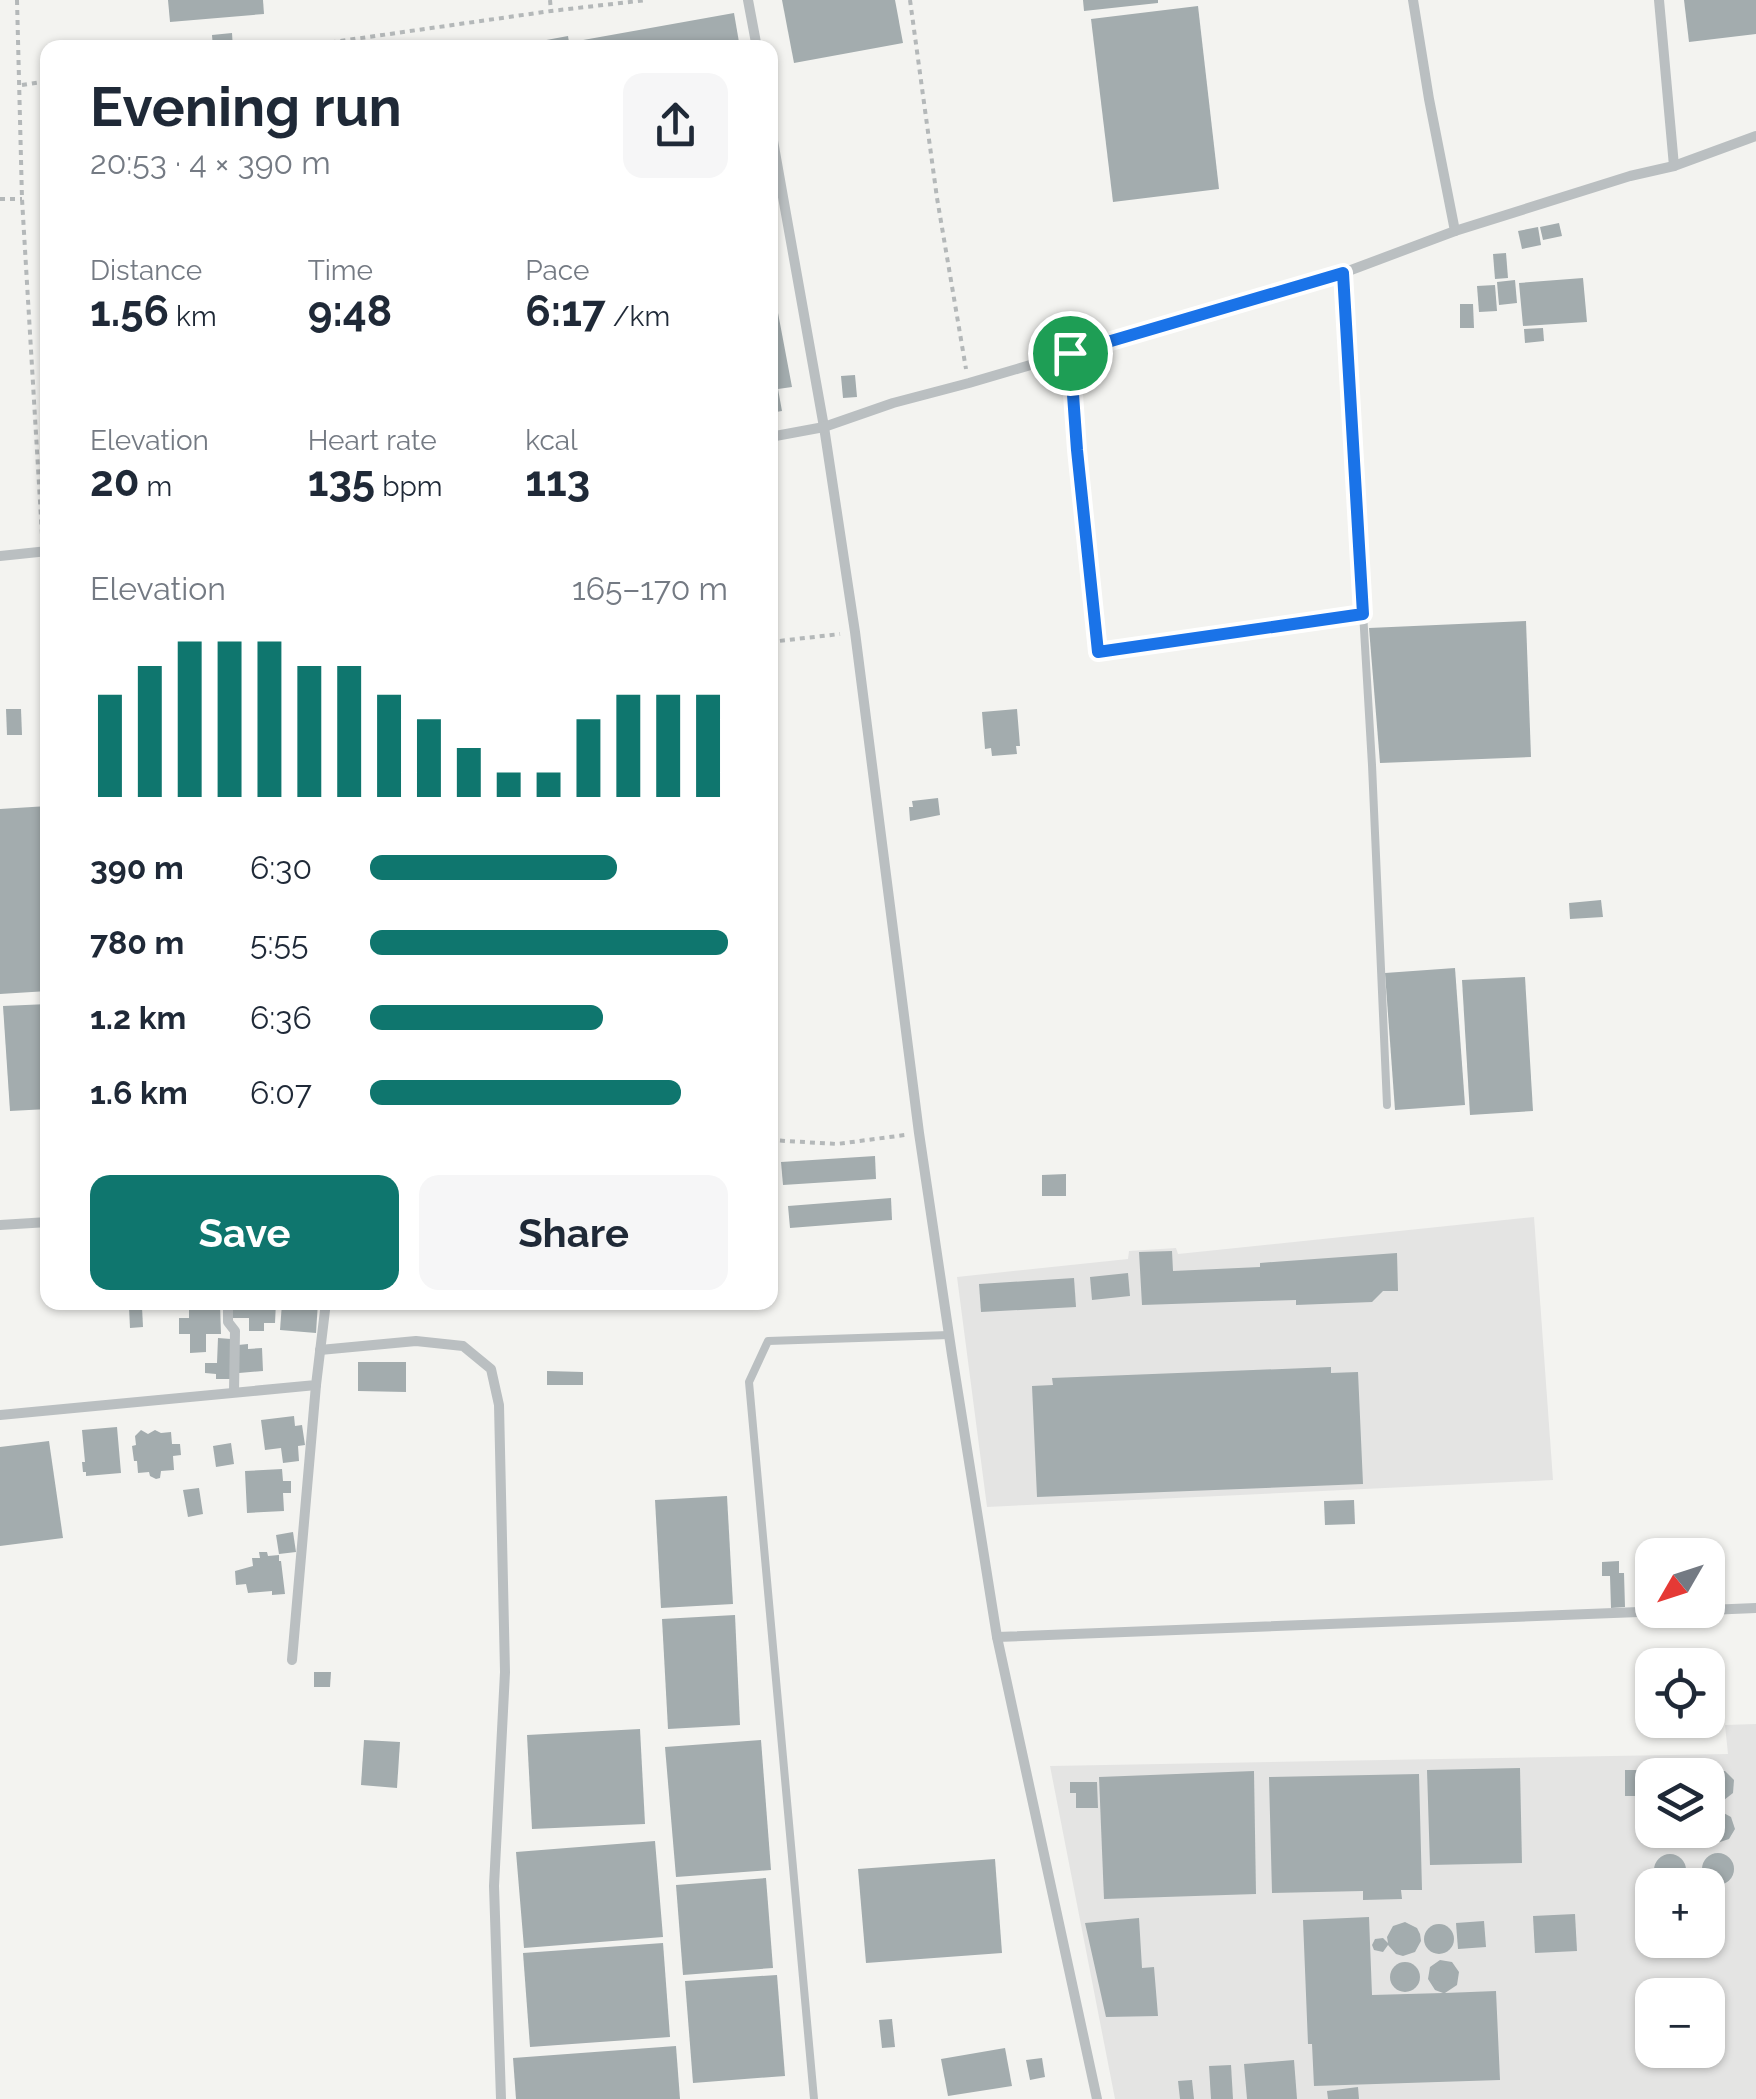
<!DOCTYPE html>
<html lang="en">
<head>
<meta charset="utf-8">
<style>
	body { margin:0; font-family:Raleway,sans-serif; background:#f6f6f7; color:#1f2937; height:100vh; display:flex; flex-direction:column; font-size:38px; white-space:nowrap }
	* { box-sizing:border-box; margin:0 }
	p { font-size:32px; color:#747a83 }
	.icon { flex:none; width:55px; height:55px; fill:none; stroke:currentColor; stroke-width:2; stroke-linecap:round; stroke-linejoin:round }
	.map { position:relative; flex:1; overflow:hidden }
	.details { position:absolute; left:40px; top:40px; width:738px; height:1270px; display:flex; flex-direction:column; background:#fff; border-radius:20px; box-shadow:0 2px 8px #0004 }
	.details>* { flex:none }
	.needle { width:65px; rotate:231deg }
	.buttons { position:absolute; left:1635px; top:1538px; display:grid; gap:20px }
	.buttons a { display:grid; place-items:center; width:90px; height:90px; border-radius:20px; background:#fff; box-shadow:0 2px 8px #0004; font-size:50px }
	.pin { position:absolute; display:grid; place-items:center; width:85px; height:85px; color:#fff; margin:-42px; border:5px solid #fff; border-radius:50%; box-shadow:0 2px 10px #0007 }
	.round { display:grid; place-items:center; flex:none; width:105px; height:105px; border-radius:20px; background:#f6f6f7 }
	.head { display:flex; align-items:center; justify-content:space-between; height:170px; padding:0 50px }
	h1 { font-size:55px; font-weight:700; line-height:75px }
	.figures { display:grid; grid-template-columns:repeat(3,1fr); gap:15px; height:170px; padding:10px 50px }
	.figures div { display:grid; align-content:center }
	.figures b { font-size:42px; font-weight:700 }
	.figures small { font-size:28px; font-weight:400 }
	.figures p { font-size:28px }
	.chart { height:280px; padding:20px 50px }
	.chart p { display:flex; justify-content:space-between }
	.chart svg { width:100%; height:180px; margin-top:10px; stroke:#0f766e; stroke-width:6 }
	.cta { display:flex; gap:20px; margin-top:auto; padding:20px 50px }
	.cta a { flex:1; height:115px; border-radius:20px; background:#0f766e; color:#fff; font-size:40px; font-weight:700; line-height:115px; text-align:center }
	.cta a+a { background:#f6f6f7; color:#1f2937 }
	ul { padding:0 50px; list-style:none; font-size:32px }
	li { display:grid; grid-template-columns:160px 120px 1fr; align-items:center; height:75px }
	li i { height:25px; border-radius:12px; background:#0f766e }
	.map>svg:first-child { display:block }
</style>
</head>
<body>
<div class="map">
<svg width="1756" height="2099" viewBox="0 0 1756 2099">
	<rect width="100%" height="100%" fill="#f3f3f0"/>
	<g fill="#e4e4e3" fill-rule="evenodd">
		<path d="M1534,1217L1553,1480L987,1507L957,1277L1128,1259L1129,1251L1176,1248L1178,1254Z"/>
		<path d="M1756,1724V2099H1115L1050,1766L1728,1754L1725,1725ZM1652,1775H1708V1830H1652ZM1652,1885H1708V1940H1652ZM1652,1995H1708V2050H1652Z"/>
	</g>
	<g fill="#a3acae">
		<path d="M168,0H263L264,14L170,22Z"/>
		<path d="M782,0H895L903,43L794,63Z"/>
		<path d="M1083,0H1158V3L1084,11Z"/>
		<path d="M1684,0H1756V34L1689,42Z"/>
		<path d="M1198,6L1219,189L1113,202L1091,19Z"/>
		<path d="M734,13L740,48H573L572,42Z"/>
		<path d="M232,33L233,48H213L212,35Z"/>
		<path d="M568,36L570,48H514V46Z"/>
		<path d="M1559,223L1562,236L1543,240L1540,227Z"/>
		<path d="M1538,227L1541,245L1522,249L1518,231Z"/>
		<path d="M1506,253L1508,278L1495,279L1493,254Z"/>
		<path d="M1583,278L1587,322L1523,326L1519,283Z"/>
		<path d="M1515,280L1517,303L1499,305L1497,282Z"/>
		<path d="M1495,285L1497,311L1479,312L1477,286Z"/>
		<path d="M775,297L792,387L778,389L782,411L770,413V298Z"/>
		<path d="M1460,304H1473L1474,328H1460Z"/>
		<path d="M1543,328L1544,341L1525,343L1524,329Z"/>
		<path d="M855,375L857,397L843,398L841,376Z"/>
		<path d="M1526,621L1531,757L1380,763L1369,628Z"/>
		<path d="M6,709H21L22,735H7Z"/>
		<path d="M1017,709L1020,746H1016L1017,754L992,756L991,748L985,749L982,712Z"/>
		<path d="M938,798L940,815L910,821L909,807H913L912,801Z"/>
		<path d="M48,806V991L0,994V809Z"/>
		<path d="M1601,900L1603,917L1570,919L1569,903Z"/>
		<path d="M1455,968L1465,1105L1395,1110L1385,973Z"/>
		<path d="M1525,977L1533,1111L1470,1115L1462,980Z"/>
		<path d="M48,1004V1109L10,1111L3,1006Z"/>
		<path d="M875,1156L876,1179L783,1185L781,1162Z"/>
		<path d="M1066,1174V1196H1042V1175Z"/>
		<path d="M891,1198L892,1220L790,1228L788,1206Z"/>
		<path d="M1172,1251L1173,1271L1260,1267V1263L1397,1253L1398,1291H1383L1372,1302L1296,1305V1300L1261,1301L1142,1305L1139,1252Z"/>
		<path d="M1128,1273L1130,1296L1092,1300L1090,1277Z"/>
		<path d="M1074,1278L1076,1307L981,1312L979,1284Z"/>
		<path d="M231,1302H276L275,1323H264V1331H249V1318H230Z"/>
		<path d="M297,1302H318L316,1333L280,1330L282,1303Z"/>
		<path d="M189,1303H220L221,1334H206V1352L190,1353V1334H179V1318H189Z"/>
		<path d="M129,1307H142L143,1327L130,1328Z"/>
		<path d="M218,1338L231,1339L230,1379H216V1374L205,1373V1363H217Z"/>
		<path d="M248,1344V1349L262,1348L263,1371L239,1373L238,1345Z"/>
		<path d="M358,1362H406V1392L358,1391Z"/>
		<path d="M1331,1367V1373L1358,1372L1363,1484L1037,1497L1032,1386L1053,1385L1052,1378Z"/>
		<path d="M547,1371L583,1372V1385H547Z"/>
		<path d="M294,1416L295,1426L302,1425L305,1445L298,1446L299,1461L283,1463L281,1448L265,1450L261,1420Z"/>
		<path d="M117,1427L121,1473L86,1476V1472H83L82,1462H85L82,1430Z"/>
		<path d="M141,1430L148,1434L155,1430L161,1433L171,1432L172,1444H180L181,1455L173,1456L174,1470L161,1471L160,1478L156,1479L150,1476L149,1472L138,1473L137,1461H134L132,1446L136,1445L135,1436Z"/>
		<path d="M49,1441L63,1538L0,1546V1447Z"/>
		<path d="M231,1443L234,1464L216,1467L213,1446Z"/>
		<path d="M282,1469L283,1481H291V1493H283L284,1511L247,1513L245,1471Z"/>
		<path d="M199,1488L203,1514L188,1517L183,1490Z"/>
		<path d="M727,1496L733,1604L661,1608L655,1500Z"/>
		<path d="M1354,1500L1355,1524L1325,1525L1324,1501Z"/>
		<path d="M293,1532L296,1552L279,1554L276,1535Z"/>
		<path d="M259,1552H267L268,1556L279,1555V1561H281L285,1594L272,1595V1591L248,1593L246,1584L236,1585L235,1571L253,1566L252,1558H260Z"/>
		<path d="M1619,1561V1573H1624L1625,1607L1611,1608L1610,1576H1602V1562Z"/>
		<path d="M735,1615L740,1725L668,1729L662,1619Z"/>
		<path d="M314,1672H331L330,1687H314Z"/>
		<path d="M640,1729L645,1824L532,1829L527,1735Z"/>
		<path d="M364,1740L400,1742L397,1788L361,1785Z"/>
		<path d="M761,1740L771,1870L676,1877L665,1747Z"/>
		<path d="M1520,1768L1522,1863L1430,1865L1427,1770Z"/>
		<rect x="1625" y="1770" width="14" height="26"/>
		<path d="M1714,1770L1725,1771L1734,1780L1733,1793L1724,1800L1717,1801L1708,1797V1774Z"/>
		<path d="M1254,1771L1256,1894L1104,1899L1099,1777Z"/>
		<path d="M1419,1774L1422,1890H1401L1402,1899L1363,1900V1891L1272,1893L1269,1777Z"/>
		<path d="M1070,1782H1097L1098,1808H1076V1793H1070Z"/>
		<path d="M1720,1811L1731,1817L1735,1829L1729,1839L1717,1843L1707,1838L1703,1830H1708V1815Z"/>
		<path d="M1655,1830H1687L1681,1841L1670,1844L1659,1839Z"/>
		<path d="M655,1841L663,1937L524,1948L516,1852Z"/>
		<circle cx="1718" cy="1869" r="16"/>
		<circle cx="1670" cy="1870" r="16"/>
		<path d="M995,1859L1002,1953L866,1963L858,1869Z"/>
		<path d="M766,1878L773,1968L683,1975L676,1885Z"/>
		<path d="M1575,1914L1577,1951L1535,1953L1533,1916Z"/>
		<path d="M1369,1917L1372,1995L1443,1993L1435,1990L1428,1979L1430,1967L1440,1960L1452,1962L1459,1972L1457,1985L1445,1993L1496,1991L1500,2080L1314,2086L1312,2044H1308L1303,1920Z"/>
		<path d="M1139,1918L1142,1968L1154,1967L1158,2016L1106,2017L1085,1923Z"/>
		<path d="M1484,1921L1486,1947L1458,1949L1456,1923Z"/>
		<path d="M1405,1922L1417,1928L1420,1934L1421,1941L1415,1952L1403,1956L1396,1954L1388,1945L1383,1952L1374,1950L1372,1945L1375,1939L1383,1938L1388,1943L1387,1937L1393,1926Z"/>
		<circle cx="1439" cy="1939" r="15"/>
		<path d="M663,1943L670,2037L530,2047L523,1953Z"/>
		<circle cx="1405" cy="1977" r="15"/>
		<path d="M777,1975L785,2076L693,2083L685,1981Z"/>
		<path d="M892,2019L895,2047L882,2048L879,2020Z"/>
		<path d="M676,2046L680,2099H516L513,2058Z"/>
		<path d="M1005,2048L1012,2086L948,2096L941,2059Z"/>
		<path d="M1042,2058L1045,2077L1030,2080L1026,2060Z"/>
		<path d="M1294,2060L1297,2099H1247L1244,2064Z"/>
		<path d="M1231,2065L1233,2099H1211L1209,2066Z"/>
		<path d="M1192,2080L1194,2099H1180L1178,2081Z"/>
		<path d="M1358,2087L1359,2099H1328L1327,2091Z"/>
	</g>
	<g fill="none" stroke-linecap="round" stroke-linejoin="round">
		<g stroke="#b4b8b9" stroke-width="4" stroke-dasharray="5 5" stroke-linecap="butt">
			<path d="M17,0L22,199L42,535"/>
			<path d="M550,0L551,11"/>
			<path d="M910,0L937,198L966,369"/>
			<path d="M291,48L551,11L647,0"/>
			<path d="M22,85L48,81"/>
			<path d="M0,199H22"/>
			<path d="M1071,367L1077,449L1098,652L1350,616"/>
			<path d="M770,642L840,634"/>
			<path d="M770,1140L837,1144L905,1135"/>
		</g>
		<g stroke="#babfc1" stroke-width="8">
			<path d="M1343,273L1372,765L1387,1105"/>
			<path d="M814,2099L749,1382L768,1341L949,1335"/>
		</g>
		<g stroke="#babfc1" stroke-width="10">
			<path d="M748,0L757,48"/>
			<path d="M1413,0L1429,99L1455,231"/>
			<path d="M1659,0L1674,166"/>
			<path d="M770,124L824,427L855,632L919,1133L952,1355L997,1637L1097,2099"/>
			<path d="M770,437L824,427L893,403L969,383L1343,273L1455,231L1630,176L1674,166L1756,136"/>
			<path d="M0,556L48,551"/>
			<path d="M0,1225L48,1222"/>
			<path d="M228,1302V1322L235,1331L234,1392"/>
			<path d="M320,1350L416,1341L463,1346L491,1369L499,1405L505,1672L494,1886L501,2099"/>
			<path d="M0,1415L316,1385L326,1302"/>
			<path d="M1708,1610L1756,1608"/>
			<path d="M997,1637L1690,1610"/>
			<path d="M292,1660L316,1385"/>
		</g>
	</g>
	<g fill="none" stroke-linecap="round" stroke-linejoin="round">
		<defs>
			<path id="route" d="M1343,273L1363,614L1098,652L1077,450L1070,353Z"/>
		</defs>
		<use href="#route" stroke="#fff" stroke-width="20"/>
		<use href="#route" stroke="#1a73e8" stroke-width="12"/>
	</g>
</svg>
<div class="buttons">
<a><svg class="needle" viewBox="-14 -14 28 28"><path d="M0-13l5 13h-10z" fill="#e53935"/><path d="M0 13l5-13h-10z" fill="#747a83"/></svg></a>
<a><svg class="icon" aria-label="locate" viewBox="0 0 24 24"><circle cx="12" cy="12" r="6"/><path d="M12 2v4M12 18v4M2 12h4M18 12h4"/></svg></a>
<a><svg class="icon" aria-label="layers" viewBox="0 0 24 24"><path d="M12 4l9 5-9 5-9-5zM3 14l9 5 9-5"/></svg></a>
<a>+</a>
<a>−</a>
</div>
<div class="pin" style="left:1070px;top:353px;background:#1e9e55"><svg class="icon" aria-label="arrive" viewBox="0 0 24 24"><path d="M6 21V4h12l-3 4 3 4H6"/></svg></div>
<section class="details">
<div class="head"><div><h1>Evening run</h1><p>20:53 · 4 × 390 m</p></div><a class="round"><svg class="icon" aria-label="share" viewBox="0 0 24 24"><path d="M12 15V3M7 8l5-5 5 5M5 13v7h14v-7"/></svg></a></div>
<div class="figures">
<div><p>Distance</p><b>1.56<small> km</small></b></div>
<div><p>Time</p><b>9:48</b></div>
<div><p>Pace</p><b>6:17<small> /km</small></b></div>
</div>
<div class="figures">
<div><p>Elevation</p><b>20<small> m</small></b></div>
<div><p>Heart rate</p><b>135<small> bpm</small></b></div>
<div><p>kcal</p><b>113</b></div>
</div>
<div class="chart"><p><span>Elevation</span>165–170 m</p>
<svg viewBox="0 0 160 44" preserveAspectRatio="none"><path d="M5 44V19M15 44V12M25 44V6M35 44V6M45 44V6M55 44V12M65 44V12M75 44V19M85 44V25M95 44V32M105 44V38M115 44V38M125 44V25M135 44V19M145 44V19M155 44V19"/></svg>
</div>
<ul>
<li><b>390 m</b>6:30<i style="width:69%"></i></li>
<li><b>780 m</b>5:55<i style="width:100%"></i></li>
<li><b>1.2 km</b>6:36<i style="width:65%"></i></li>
<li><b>1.6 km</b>6:07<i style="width:87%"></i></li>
</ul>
<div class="cta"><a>Save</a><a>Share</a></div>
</section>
</div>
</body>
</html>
